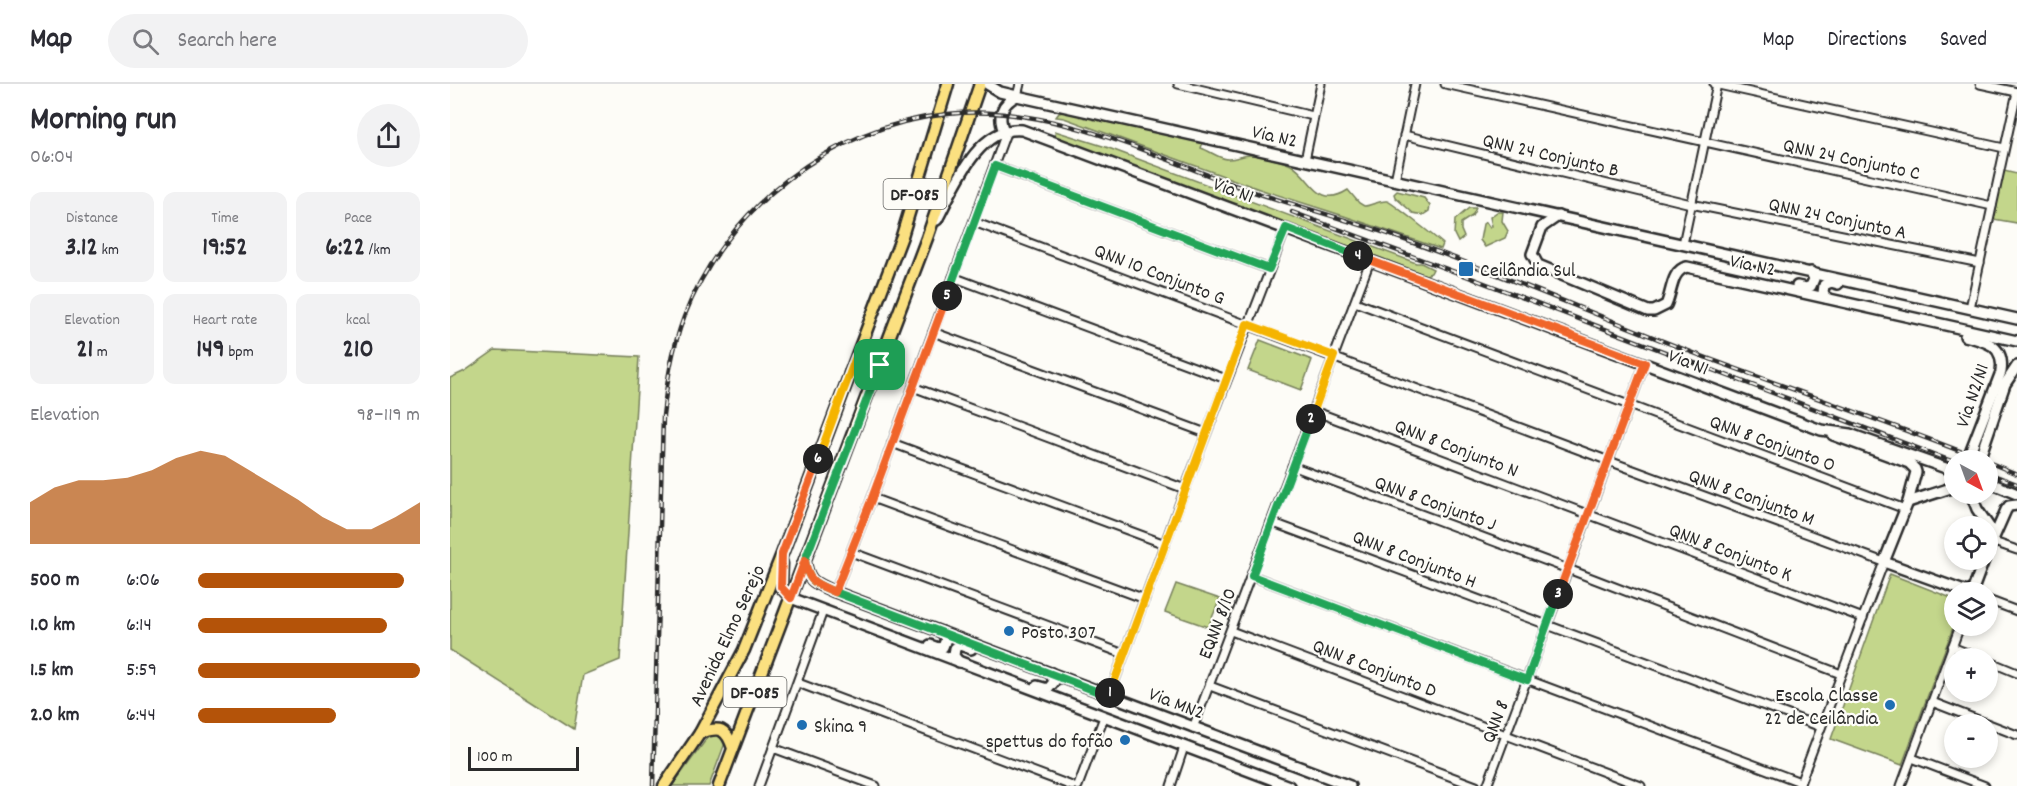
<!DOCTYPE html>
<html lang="en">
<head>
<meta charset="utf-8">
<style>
	body { margin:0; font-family:Dekko,sans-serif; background:#f2f2f3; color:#2b2b33; height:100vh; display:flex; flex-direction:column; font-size:22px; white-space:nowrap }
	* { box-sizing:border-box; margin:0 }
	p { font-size:20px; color:#7c7c81 }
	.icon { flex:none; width:33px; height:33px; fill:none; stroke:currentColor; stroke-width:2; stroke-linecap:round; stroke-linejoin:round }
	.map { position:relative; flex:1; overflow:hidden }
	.panel { display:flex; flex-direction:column; background:#fff; width:450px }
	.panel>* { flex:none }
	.needle { width:39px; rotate:139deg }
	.controls { position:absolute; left:1494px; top:366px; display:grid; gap:12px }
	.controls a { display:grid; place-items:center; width:54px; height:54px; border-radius:50%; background:#fff; box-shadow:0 3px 9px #0003; font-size:30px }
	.scale { position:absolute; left:18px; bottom:15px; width:111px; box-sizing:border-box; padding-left:6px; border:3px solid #2b2b2b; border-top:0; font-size:16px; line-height:21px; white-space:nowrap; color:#2b2b2b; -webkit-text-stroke:4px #fdfcf7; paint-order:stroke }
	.pin { position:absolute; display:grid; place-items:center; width:51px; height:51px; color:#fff; margin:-26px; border-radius:12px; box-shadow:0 3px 9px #0006 }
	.km { position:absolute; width:30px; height:30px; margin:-15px; border-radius:50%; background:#222; color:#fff; font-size:16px; line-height:30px; text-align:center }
	.round { display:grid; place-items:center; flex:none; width:63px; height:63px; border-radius:32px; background:#f2f2f3 }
	.overview { display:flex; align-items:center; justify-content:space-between; height:102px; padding:0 30px }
	h1 { font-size:33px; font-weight:800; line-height:45px }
	.figures { display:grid; grid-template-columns:repeat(3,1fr); gap:9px; height:102px; padding:6px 30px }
	.figures div { display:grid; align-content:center; border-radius:12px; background:#f2f2f3; text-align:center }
	.figures b { font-size:26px; font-weight:800 }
	.figures small { font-size:16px; font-weight:400 }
	.figures p { font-size:16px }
	.chart { height:168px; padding:12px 30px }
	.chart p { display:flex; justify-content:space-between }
	.chart svg { width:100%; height:108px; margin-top:6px; fill:#b45309; opacity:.7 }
	ul { padding:0 30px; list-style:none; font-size:20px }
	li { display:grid; grid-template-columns:96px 72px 1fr; align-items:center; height:45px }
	li i { height:15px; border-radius:8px; background:#b45309 }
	header { display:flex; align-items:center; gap:36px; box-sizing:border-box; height:84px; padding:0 30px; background:#fff; border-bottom:2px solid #e1e1e2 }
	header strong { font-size:28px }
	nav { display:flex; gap:33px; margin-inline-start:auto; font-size:21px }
	.search { width:420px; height:54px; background:#f2f2f3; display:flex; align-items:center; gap:15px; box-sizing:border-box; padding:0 21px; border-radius:33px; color:#7c7c81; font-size:22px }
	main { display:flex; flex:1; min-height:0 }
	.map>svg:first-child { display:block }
</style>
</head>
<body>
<header>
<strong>Map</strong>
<div class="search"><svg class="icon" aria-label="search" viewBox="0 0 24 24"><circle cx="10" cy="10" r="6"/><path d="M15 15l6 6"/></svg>Search here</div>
<nav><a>Map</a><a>Directions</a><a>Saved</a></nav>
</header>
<main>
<section class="panel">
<div class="overview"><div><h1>Morning run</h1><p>06:04</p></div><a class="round"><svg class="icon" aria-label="share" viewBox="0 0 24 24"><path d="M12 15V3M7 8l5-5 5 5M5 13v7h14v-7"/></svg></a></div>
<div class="figures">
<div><p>Distance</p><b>3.12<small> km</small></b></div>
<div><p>Time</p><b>19:52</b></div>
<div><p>Pace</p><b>6:22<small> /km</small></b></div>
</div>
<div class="figures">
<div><p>Elevation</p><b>21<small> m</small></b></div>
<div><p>Heart rate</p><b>149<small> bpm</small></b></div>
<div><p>kcal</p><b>210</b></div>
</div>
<div class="chart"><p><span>Elevation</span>98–119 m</p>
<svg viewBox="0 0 160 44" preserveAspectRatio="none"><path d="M0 44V27L10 21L20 18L30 18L40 17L50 14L60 9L70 6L80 8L90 14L100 20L110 26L120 33L130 38L140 38L150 33L160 27V44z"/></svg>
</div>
<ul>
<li><b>500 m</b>6:06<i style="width:93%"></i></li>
<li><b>1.0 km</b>6:14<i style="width:85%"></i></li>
<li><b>1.5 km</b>5:59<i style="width:100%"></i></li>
<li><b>2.0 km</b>6:44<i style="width:62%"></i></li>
</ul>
</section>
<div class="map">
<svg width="1567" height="702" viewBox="0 0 1567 702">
	<rect width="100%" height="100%" fill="#fdfcf7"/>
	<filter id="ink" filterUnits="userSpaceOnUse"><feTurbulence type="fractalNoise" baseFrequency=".0167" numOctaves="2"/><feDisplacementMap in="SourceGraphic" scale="12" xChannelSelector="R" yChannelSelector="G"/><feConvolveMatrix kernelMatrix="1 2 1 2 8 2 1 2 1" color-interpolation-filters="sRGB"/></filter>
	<g filter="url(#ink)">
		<g fill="#c3d68b" stroke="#77805b" stroke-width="1.5">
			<path d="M613,28L753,58L751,64C760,67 768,74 777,75C785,76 792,71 800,71C808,71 834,77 841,81C862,93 867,126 898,106L909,119L914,122C922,122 928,116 937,117C940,117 989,156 993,160L991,165L894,132L812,106L614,34L606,33L609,29Z"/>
			<path d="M605,47L656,63L966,179H971L983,185L981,189L976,191L896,161L895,163L606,54Z"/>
			<path d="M1554,87L1567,90V139L1543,135Z"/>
			<path d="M947,107L974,114L980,122L979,127L973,131L963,129L945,113L944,110Z"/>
			<path d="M1019,124H1026L1022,132L1011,139V146L1014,153L1008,158L1004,150L1005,136Z"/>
			<path d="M1047,128H1053L1052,137L1058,147L1055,154L1035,163L1030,156L1033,140L1036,138L1040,144L1042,142L1040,133Z"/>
			<path d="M810,256L862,276L851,306L798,286Z"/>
			<path d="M45,266L189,273L170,576L133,591L124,645L0,566V294L15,287Z"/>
			<path d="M1440,490L1504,515V541L1452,681L1381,655Z"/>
			<path d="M726,500L770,515L758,543L715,528Z"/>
			<path d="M267,650L274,654L275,659L259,702H222L258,653Z"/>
		</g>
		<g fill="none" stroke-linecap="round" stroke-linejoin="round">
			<defs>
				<g id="street">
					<path d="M728,0L863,32"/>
					<path d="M995,0L1542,122"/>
					<path d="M1264,0L1554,64"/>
					<path d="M1530,0L1567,8"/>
					<path d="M567,12L570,0"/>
					<path d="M954,51L1241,120L1530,179"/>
					<path d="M855,76L871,0"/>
					<path d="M545,82L819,185"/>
					<path d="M945,96L965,0"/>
					<path d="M524,138L1159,377L1434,478L1349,702"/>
					<path d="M1233,160L1267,0"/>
					<path d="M503,193L776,295"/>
					<path d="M905,218L1455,425"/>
					<path d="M1520,224L1567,8"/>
					<path d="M483,248L756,349"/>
					<path d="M463,303L735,405"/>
					<path d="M864,327L1413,534"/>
					<path d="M442,359L715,460"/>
					<path d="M842,382L1118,485L1391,590"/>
					<path d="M422,414L695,515"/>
					<path d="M821,438L1371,643"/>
					<path d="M1541,457L1567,466"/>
					<path d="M401,468L674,570"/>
					<path d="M802,492L1350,698"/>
					<path d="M385,508L422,414L557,46"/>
					<path d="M1538,516L1567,527"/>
					<path d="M781,547L1191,702"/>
					<path d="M1502,563L1530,574"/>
					<path d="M1538,577L1567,589"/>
					<path d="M348,599L622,702"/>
					<path d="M760,602L1026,702"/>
					<path d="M659,612L735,405L836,144"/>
					<path d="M1482,618L1567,651"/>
					<path d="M743,644L920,177"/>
					<path d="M323,664L426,702"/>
					<path d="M1462,674L1535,702"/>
					<path d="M309,702L373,527"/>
					<path d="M628,702L654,633"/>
					<path d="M721,702L734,663"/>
					<path d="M1037,702L1195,279"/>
					<path d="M1451,702L1510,542"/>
				</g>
				<g id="secondary">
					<path d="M537,0L550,8L567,12L1567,235"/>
					<path d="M554,47C547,32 552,19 567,12"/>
					<path d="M1108,132L1092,143L1082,170L1088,181L1198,227H1204L1216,221C1222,209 1221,186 1237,183L1567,257"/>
					<path d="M487,136C504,104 528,41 572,46L1371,346L1400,350L1504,387"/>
					<path d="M1347,202L1356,204L1361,202L1364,195L1361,188"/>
					<path d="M1376,214L1373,209L1374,201L1381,198L1388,200"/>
					<path d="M1515,252C1536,257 1555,261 1551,288L1517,376"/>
					<path d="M1383,351L1459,379L1465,385L1466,388L1458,418L1434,478L1517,508"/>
					<path d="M1529,376L1555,300L1567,282"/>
					<path d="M1538,398L1567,410"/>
					<path d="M1521,410L1527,425L1544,450"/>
					<path d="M1458,418L1504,403"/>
					<path d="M1538,467L1556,426L1559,422L1567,421"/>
					<path d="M355,476C358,499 365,499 385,508L900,702"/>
					<path d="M1522,508L1534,476"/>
					<path d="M341,514L839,702"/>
					<path d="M480,561L488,564L493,563L496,555L492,548"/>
					<path d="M509,578L504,572L505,564L510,561L521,565"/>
					<path d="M587,602L598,605L604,598L601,589"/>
				</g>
				<g id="primary">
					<path d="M407,273L420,283L430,281"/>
					<path d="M400,289L412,291L423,300"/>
					<path d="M332,479L331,503L341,514"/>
					<path d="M250,649C270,642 276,644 283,664"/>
					<path d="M214,702L250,649L294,566L332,470L452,152L498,0"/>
					<path d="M269,702L477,154L530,0"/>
				</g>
			</defs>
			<use href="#street" stroke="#2b2b2b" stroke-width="11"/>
			<use href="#secondary" stroke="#2b2b2b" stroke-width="14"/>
			<use href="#primary" stroke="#2b2b2b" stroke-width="15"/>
			<use href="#street" stroke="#fdfcf7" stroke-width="7"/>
			<use href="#secondary" stroke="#fdfcf7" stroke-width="9"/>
			<use href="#primary" stroke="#fbe080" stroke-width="10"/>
			<defs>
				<g id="rail">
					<path d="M842,128L1016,192L1504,378"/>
					<path d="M1538,378L1567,390"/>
					<path d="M1538,389L1567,400"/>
					<path d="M203,702L213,332C217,298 222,265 234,233C276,124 381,42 498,30C606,19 704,74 804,108C850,123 898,136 944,152C1047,188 1147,232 1249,271C1343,306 1439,339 1533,376"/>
				</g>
			</defs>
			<use href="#rail" stroke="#2b2b2b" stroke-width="4.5"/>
			<use href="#rail" stroke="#fdfcf7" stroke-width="2" stroke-dasharray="7" stroke-linecap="butt"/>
		</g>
	</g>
	<g fill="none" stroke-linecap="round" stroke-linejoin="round" filter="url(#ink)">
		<defs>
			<path id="split-1" d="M430,281L355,476C358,499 365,499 385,508L659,612L660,609"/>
			<path id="split-2" d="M660,609L797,240L884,272L861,335"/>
			<path id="split-3" d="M861,335L802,492L1077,596L1108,510"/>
			<path id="split-4" d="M908,172L1195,279L1108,510"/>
			<path id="split-5" d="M497,212L545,82L819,185L836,144L908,172"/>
			<path id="split-6" d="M368,375L332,470L331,503L341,514L355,476C358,499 365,499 385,508L422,414L497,212"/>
			<path id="split-7" d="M368,375L406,273C414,280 419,285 430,281"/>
		</defs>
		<use href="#split-1" stroke="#fff" stroke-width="12"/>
		<use href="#split-2" stroke="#fff" stroke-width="12"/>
		<use href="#split-3" stroke="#fff" stroke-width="12"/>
		<use href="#split-4" stroke="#fff" stroke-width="12"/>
		<use href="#split-5" stroke="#fff" stroke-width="12"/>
		<use href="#split-6" stroke="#fff" stroke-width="12"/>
		<use href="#split-7" stroke="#fff" stroke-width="12"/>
		<use href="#split-1" stroke="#22a559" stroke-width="8"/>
		<use href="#split-2" stroke="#f5b400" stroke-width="8"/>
		<use href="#split-3" stroke="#22a559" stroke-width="8"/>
		<use href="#split-4" stroke="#f0652b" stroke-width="8"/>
		<use href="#split-5" stroke="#22a559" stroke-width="8"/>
		<use href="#split-6" stroke="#f0652b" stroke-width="8"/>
		<use href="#split-7" stroke="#f5b400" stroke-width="8"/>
	</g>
	<g fill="#1f6fb2" stroke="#fdfcf7" stroke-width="2">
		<rect x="1008" y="177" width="16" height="16" rx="3"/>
		<circle cx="559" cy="547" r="6"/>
		<circle cx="1440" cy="621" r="6"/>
		<circle cx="352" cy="641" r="6"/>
		<circle cx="675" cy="656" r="6"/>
	</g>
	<g text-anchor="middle" stroke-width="4.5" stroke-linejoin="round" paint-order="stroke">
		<g fill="#fdfcf7" stroke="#6a6a68" stroke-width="1.5">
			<rect x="433.5" y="95" width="63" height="30" rx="4.5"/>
			<rect x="273.5" y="593" width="63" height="30" rx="4.5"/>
		</g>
		<g font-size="18" font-weight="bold" fill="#2b2b2b">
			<text x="465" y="116">DF-085</text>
			<text x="305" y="614">DF-085</text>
		</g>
		<g font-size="20" fill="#2b2b2b" stroke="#fdfcf7">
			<text transform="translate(825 51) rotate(13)" y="7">Via N2</text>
			<text transform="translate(1101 70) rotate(13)" y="7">QNN 24 Conjunto B</text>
			<text transform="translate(1402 74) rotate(12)" y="7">QNN 24 Conjunto C</text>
			<text transform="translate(784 105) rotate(20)" y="7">Via N1</text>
			<text transform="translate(1388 133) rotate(12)" y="7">QNN 24 Conjunto A</text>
			<text transform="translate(1303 180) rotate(12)" y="7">Via N2</text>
			<text transform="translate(710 189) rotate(21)" y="7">QNN 10 Conjunto G</text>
			<text transform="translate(1239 277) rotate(21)" y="7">Via N1</text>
			<text transform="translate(1521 311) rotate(-71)" y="7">Via N2/N1</text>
			<text transform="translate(1323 358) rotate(20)" y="7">QNN 8 Conjunto O</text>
			<text transform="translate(1007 363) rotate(21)" y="7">QNN 8 Conjunto N</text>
			<text transform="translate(1302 412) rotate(20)" y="7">QNN 8 Conjunto M</text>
			<text transform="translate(986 418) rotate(20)" y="7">QNN 8 Conjunto J</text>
			<text transform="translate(1281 467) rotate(21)" y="7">QNN 8 Conjunto K</text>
			<text transform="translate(965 474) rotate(21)" y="7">QNN 8 Conjunto H</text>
			<text transform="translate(766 539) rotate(-69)" y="7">EQNN 8/10</text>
			<text transform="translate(276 551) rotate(-65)" y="7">Avenida Elmo Serejo</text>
			<text transform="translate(925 583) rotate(21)" y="7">QNN 8 Conjunto D</text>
			<text transform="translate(727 618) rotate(21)" y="7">Via MN2</text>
			<text transform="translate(1044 637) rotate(-69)" y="7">QNN 8</text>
		</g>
		<g font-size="20" fill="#2b2b2b" stroke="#fdfcf7" text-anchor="start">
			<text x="1030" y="192">Ceilândia Sul</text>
			<text x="571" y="554">Posto 307</text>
			<text x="1428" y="617" text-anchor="end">Escola Classe<tspan x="1428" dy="23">22 de Ceilândia</tspan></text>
			<text x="364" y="648">Skina 9</text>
			<text x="663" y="663" text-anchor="end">spettus do fofão</text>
		</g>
	</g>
</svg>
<div class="controls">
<a><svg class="needle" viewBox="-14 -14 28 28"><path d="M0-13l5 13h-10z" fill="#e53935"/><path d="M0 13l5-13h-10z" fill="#7c7c81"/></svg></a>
<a><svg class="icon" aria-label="locate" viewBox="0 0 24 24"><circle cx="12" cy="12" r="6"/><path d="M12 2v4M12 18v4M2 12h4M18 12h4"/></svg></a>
<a><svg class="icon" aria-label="layers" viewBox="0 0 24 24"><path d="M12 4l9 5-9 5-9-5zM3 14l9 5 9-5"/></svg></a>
<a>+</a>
<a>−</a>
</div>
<div class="scale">100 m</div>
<div class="pin" style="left:430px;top:281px;background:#1e9e55"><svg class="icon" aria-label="arrive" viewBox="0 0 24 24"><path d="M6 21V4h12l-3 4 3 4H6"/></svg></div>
<b class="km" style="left:660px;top:609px">1</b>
<b class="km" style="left:861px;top:335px">2</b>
<b class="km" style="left:1108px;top:510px">3</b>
<b class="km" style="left:908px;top:172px">4</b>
<b class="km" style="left:497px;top:212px">5</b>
<b class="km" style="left:368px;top:375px">6</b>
</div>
</main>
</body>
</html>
